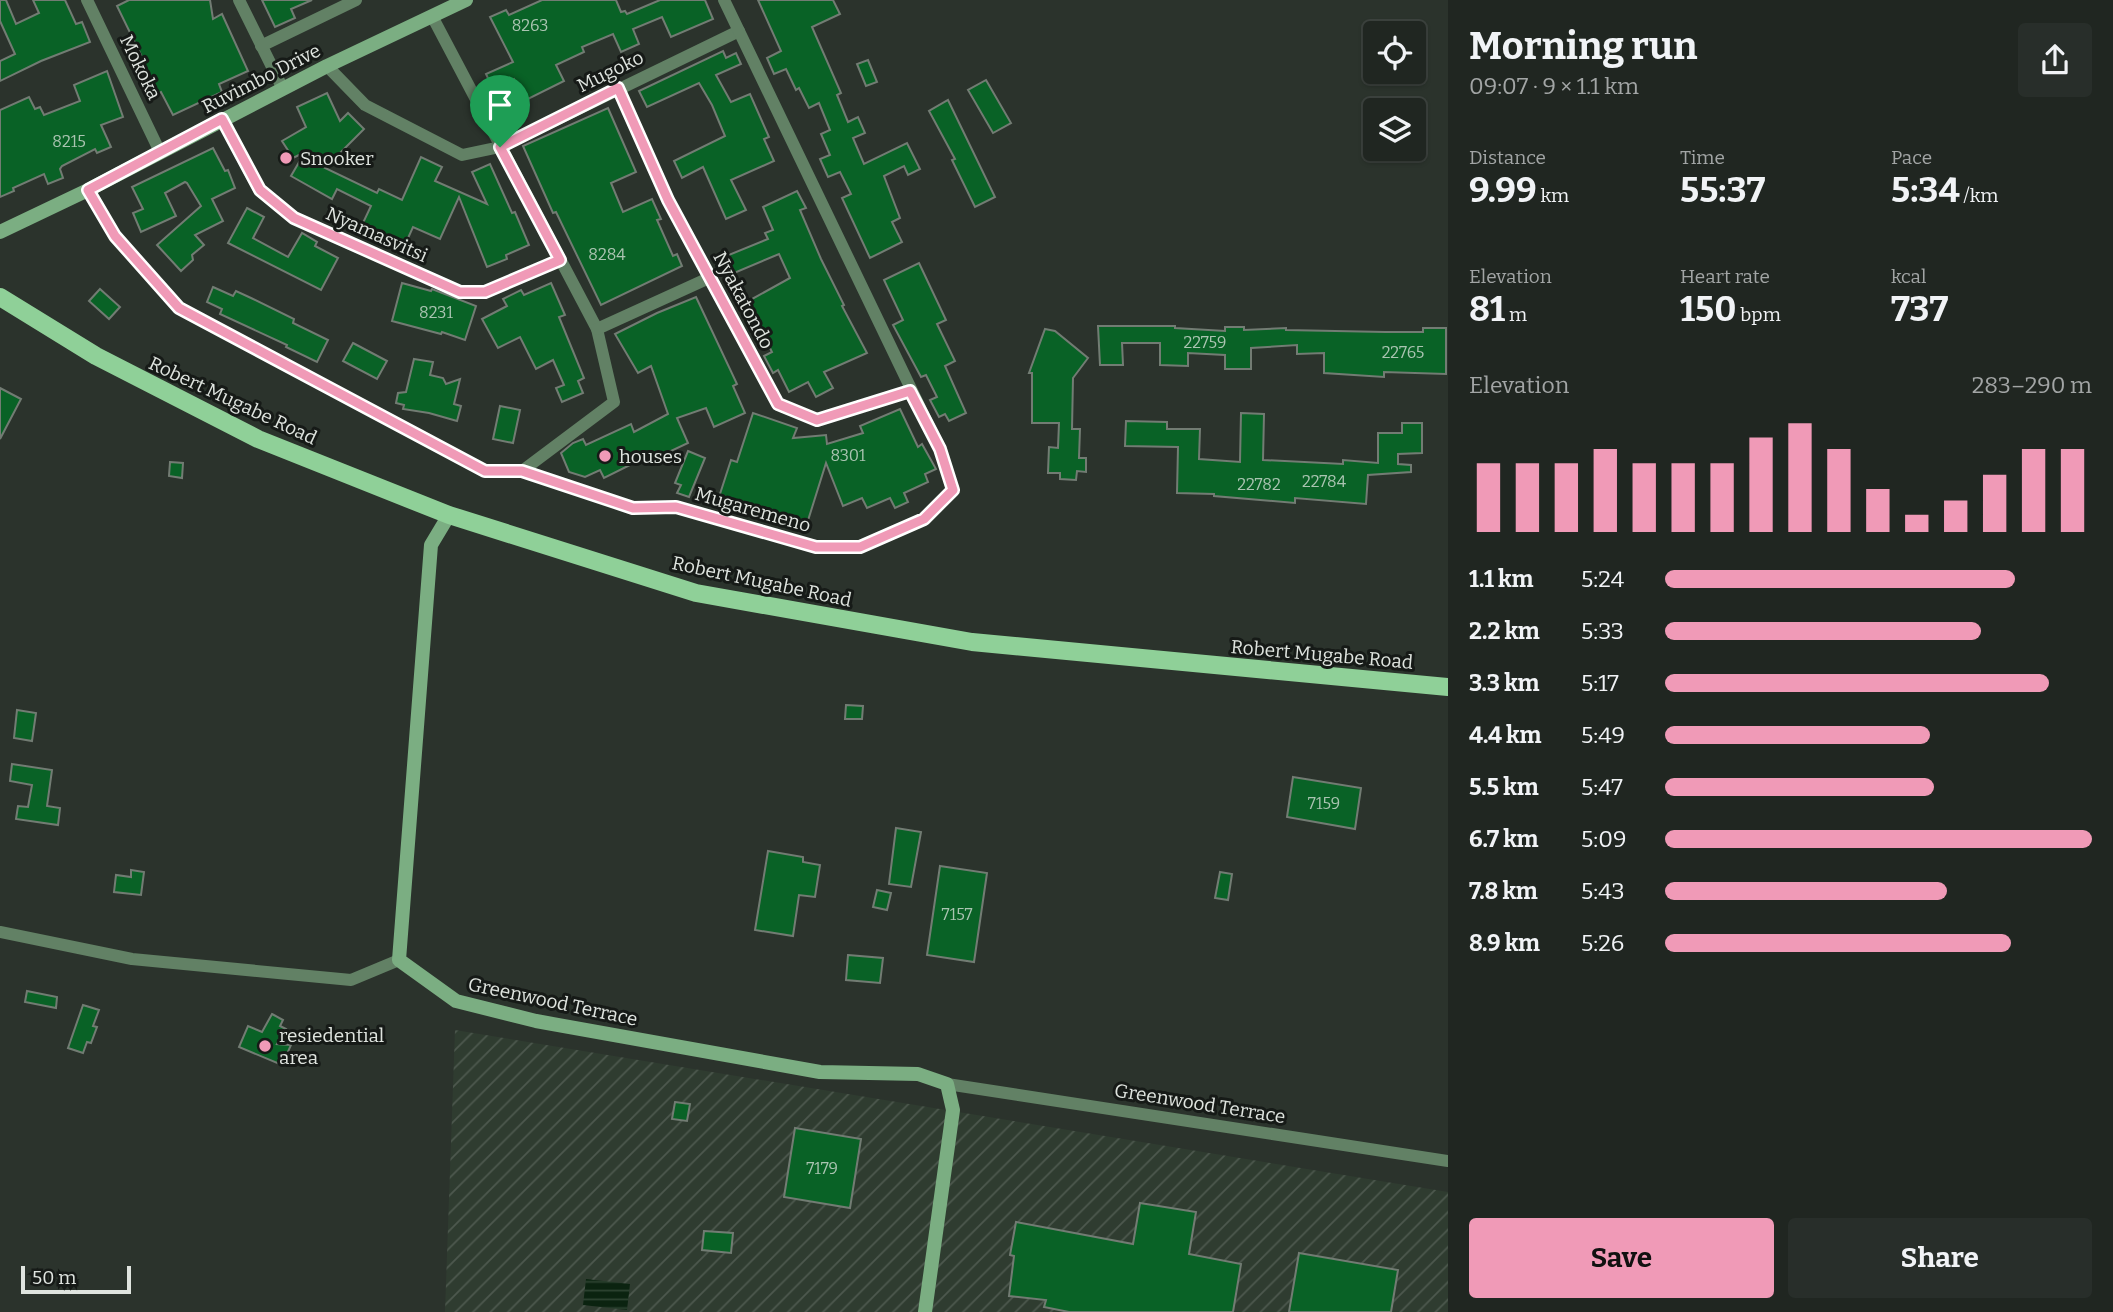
<!DOCTYPE html>
<html lang="en">
<head>
<meta charset="utf-8">
<style>
	body { margin:0; font-family:Bitter,serif; background:#282e2a; color:#f1f3f6; height:100vh; display:flex; flex-direction:column; font-size:26px; white-space:nowrap }
	* { box-sizing:border-box; margin:0 }
	p { font-size:23px; color:#a2a5a5 }
	.icon { flex:none; width:38px; height:38px; fill:none; stroke:currentColor; stroke-width:2; stroke-linecap:round; stroke-linejoin:round }
	.map { position:relative; flex:1; overflow:hidden }
	.sheet { display:flex; flex-direction:column; background:#202621; width:665px }
	.sheet>* { flex:none }
	.tools { position:absolute; left:1363px; top:21px; display:grid; gap:14px }
	.tools a { display:grid; place-items:center; width:63px; height:63px; border-radius:7px; background:#202621; box-shadow:0 2px 5px #0004,0 0 0 2px #3d433f; font-size:35px }
	.scale { position:absolute; left:21px; bottom:18px; width:110px; box-sizing:border-box; padding-left:7px; border:4px solid #dfe4df; border-top:0; font-size:19px; line-height:24px; white-space:nowrap; color:#dfe4df; -webkit-text-stroke:5px #161a17; paint-order:stroke }
	.pin { position:absolute; display:grid; place-items:center; width:60px; height:60px; color:#fff; margin:-72px -30px; border-radius:50% 50% 50% 0; rotate:-45deg; box-shadow:0 0 7px #0007 }
	.pin .icon { rotate:45deg }
	.round { display:grid; place-items:center; flex:none; width:74px; height:74px; border-radius:7px; background:#282e2a }
	.headline { display:flex; align-items:center; justify-content:space-between; height:119px; padding:0 21px }
	h1 { font-size:38px; font-weight:700; line-height:52px }
	.figures { display:grid; grid-template-columns:repeat(3,1fr); gap:10px; height:119px; padding:7px 21px }
	.figures div { display:grid; align-content:center }
	.figures b { font-size:35px; font-weight:700 }
	.figures small { font-size:19px; font-weight:400 }
	.figures p { font-size:19px }
	.chart { height:196px; padding:14px 21px }
	.chart p { display:flex; justify-content:space-between }
	.chart svg { width:100%; height:126px; margin-top:7px; stroke:#f09ab7; stroke-width:6 }
	.cta { display:flex; gap:14px; margin-top:auto; padding:14px 21px }
	.cta a { flex:1; height:80px; border-radius:7px; background:#f09ab7; color:#111; font-size:28px; font-weight:700; line-height:80px; text-align:center }
	.cta a+a { background:#282e2a; color:#f1f3f6 }
	ul { padding:0 21px; list-style:none; font-size:23px }
	li { display:grid; grid-template-columns:112px 84px 1fr; align-items:center; height:52px }
	li i { height:18px; border-radius:9px; background:#f09ab7 }
	main { display:flex; flex:1; min-height:0 }
	.map>svg:first-child { display:block }
</style>
</head>
<body>
<main>
<div class="map">
<svg width="1448" height="1312" viewBox="0 0 1448 1312">
	<defs>
		<pattern id="industrial-furrows" width="10" height="10" patternUnits="userSpaceOnUse" patternTransform="scale(1.75)"><rect width="10" height="10" fill="#2f3c30"/><path d="M-1 1l2-2M0 10L10 0M9 11l2-2" fill="none" stroke="#4d584e"/></pattern>
		<pattern id="water-rules" width="6" height="5" patternUnits="userSpaceOnUse" patternTransform="scale(1.75)"><rect width="6" height="5" fill="#0b2310"/><path d="M0 2.5h6" fill="none" stroke="#2e4332"/></pattern>
	</defs>
	<rect width="100%" height="100%" fill="#2b332c"/>
	<path fill="url(#industrial-furrows)" d="M455,1030L1448,1192V1312H445Z"/>
	<path fill="url(#water-rules)" d="M586,1279L630,1284L627,1310L583,1305Z"/>
	<g fill="#096226" stroke="#727c73" stroke-width="2">
		<path d="M0,0H6L16,24L39,13L33,0H65L76,24L82,22L90,42L41,61L0,81V61L15,54L0,21Z"/>
		<path d="M129,0H210L213,19L222,14L248,71L219,84L222,92L173,115L161,92L155,95L146,74L143,76L134,58L141,55L117,6Z"/>
		<path d="M262,0H312L291,9L295,18L275,27Z"/>
		<path d="M542,0H616L621,12L625,11L627,14L660,0H705L713,19L671,37L662,17L633,29L639,44L621,52L613,34L582,47L584,52L556,65L564,81L524,101L514,79L493,89L486,74L513,62L490,17L506,10L509,15Z"/>
		<path d="M758,0H833L840,14L812,27L841,93L837,95L848,122L858,117L865,133L853,138L864,164L907,143L920,169L908,175L904,166L884,176L900,218L892,222L902,242L870,258L842,198L851,194L840,172L828,177L820,159L830,155L821,134L830,130L819,103L809,108L799,88L796,90L786,69L774,74L767,58L781,51Z"/>
		<path d="M723,51L726,58L736,53L741,64L716,75L731,102L750,94L769,137L764,139L774,161L731,180L746,210L726,219L703,167L682,178L674,161L725,136L712,105L699,83L647,107L639,91Z"/>
		<path d="M868,60L877,82L866,86L857,64Z"/>
		<path d="M107,71L123,117L101,125L111,147L97,153L95,149L62,166L60,169L63,178L48,184L44,174L13,188L14,191L0,197V110L29,97L35,109L40,107L44,115L80,101L74,85Z"/>
		<path d="M986,80L1011,123L993,133L968,90Z"/>
		<path d="M327,93L340,121L348,113L364,129L325,168L377,193L379,189L402,200L421,157L442,167L435,181L487,204L472,172L490,164L512,213L515,212L529,245L506,255L507,259L487,267L459,197L440,239L413,227L404,247L362,225L371,206L337,189L332,199L291,176L305,152L293,158L282,141L306,127L297,107Z"/>
		<path d="M948,100L995,197L975,207L952,160L955,159L929,111Z"/>
		<path d="M608,108L636,172L611,183L623,212L652,199L661,219L657,220L673,256L677,254L682,266L601,305L556,212L553,213L523,146Z"/>
		<path d="M213,148L225,171L228,170L235,188L212,199L223,221L195,235L204,245L192,255L193,260L181,271L157,245L201,206L187,183L185,182L165,193L176,216L141,232L133,213L143,209L132,187Z"/>
		<path d="M797,191L806,208L800,210L821,259L844,305L842,306L867,353L824,372L833,388L816,397L808,382L789,392L778,370L773,373L764,356L772,352L756,320L753,322L743,304L790,278L779,254L727,276L719,259L768,239L765,233L773,230L763,207Z"/>
		<path d="M247,208L264,217L253,238L288,257L302,233L317,242L315,246L338,258L321,290L228,243Z"/>
		<path d="M919,263L946,320L937,324L955,361L945,366L966,413L949,421L945,414L939,417L930,400L937,397L926,375L921,377L893,325L903,320L884,280Z"/>
		<path d="M402,283L431,291L432,289L476,306L465,340L442,332L441,334L392,321Z"/>
		<path d="M551,283L565,315L559,317L584,378L578,381L583,393L562,402L556,388L564,385L553,360L536,369L520,337L498,348L482,319L507,306L503,299L521,290L524,295Z"/>
		<path d="M213,287L233,296L236,291L251,298L294,319L293,323L328,340L317,362L286,347L287,345L220,314L222,309L207,302Z"/>
		<path d="M100,289L120,307L109,319L89,301Z"/>
		<path d="M696,297L737,384L733,386L745,413L714,427L706,408L677,418L688,443L652,460L650,455L604,478L600,470L585,477L569,472L561,453L573,443L583,439L586,445L631,424L634,432L668,414L651,366L638,373L615,334L657,313Z"/>
		<path d="M1098,326H1175V328L1225,331V327H1244V330L1286,328V330L1385,332H1423V328H1446V374L1384,372V377L1324,373V353L1297,354V345L1251,348V369H1225V355L1188,353V366L1160,365V343H1122L1123,365H1100Z"/>
		<path d="M1045,329L1055,331L1088,358L1073,378L1072,429H1080L1079,458H1086V472L1077,471L1076,480L1060,479V473H1048L1049,447L1058,448L1059,423H1032V373H1029Z"/>
		<path d="M353,343L387,361L377,379L343,361Z"/>
		<path d="M414,359L433,362L430,375L443,378L446,384L460,379L454,404L461,406L457,421L429,413L403,409L404,405L396,403L398,393L406,392Z"/>
		<path d="M0,388L21,399L0,439Z"/>
		<path d="M500,406L520,410L513,443L493,439Z"/>
		<path d="M900,409L918,447L922,444L936,469L925,474L928,482L904,493L908,502L895,508L890,498L867,508L862,498L843,506L826,463L805,530L781,522L783,516L719,497L731,460L737,462L753,413L797,428L793,438L826,435L827,444L863,433L860,426Z"/>
		<path d="M1241,413L1264,414L1263,460L1343,464V460L1378,463V433H1402V423H1422V453L1398,454V464L1411,465V472L1368,475L1366,504L1295,498V503L1214,496V494L1177,493L1178,447L1125,446L1126,421L1167,422V429H1200L1199,459L1240,462Z"/>
		<path d="M688,451L705,458L689,497L677,493L681,485L675,483Z"/>
		<path d="M170,462L183,463L182,478L169,476Z"/>
		<path d="M846,705L863,706L862,719H845Z"/>
		<path d="M17,710L36,713L32,741L14,738Z"/>
		<path d="M12,764L52,770L47,806L60,808L58,825L16,819L18,806L28,807L32,785L10,781Z"/>
		<path d="M1293,777L1361,788L1355,829L1287,817Z"/>
		<path d="M896,828L921,832L911,887L889,884Z"/>
		<path d="M768,851L803,857V862L820,865L815,897L799,895L793,936L755,930Z"/>
		<path d="M940,866L987,873L974,962L927,955Z"/>
		<path d="M131,870L144,872L141,895L114,892L116,875L131,877Z"/>
		<path d="M1220,872L1232,874L1228,900L1215,898Z"/>
		<path d="M877,890L891,893L887,910L873,907Z"/>
		<path d="M848,955L883,958L880,983L846,980Z"/>
		<path d="M27,991L57,997L56,1008L25,1002Z"/>
		<path d="M83,1005L99,1010L93,1026L97,1027L91,1043L87,1042L83,1053L68,1048Z"/>
		<path d="M272,1014L283,1020L280,1026L286,1029L277,1044L291,1045L282,1065L239,1047L248,1026L262,1032Z"/>
		<path d="M675,1102L690,1104L687,1121L672,1119Z"/>
		<path d="M795,1128L861,1139L850,1208L784,1197Z"/>
		<path d="M1140,1203L1196,1212L1189,1254L1241,1264L1233,1312H1069L1044,1307L1046,1300L1009,1296L1014,1256L1010,1255L1016,1222L1133,1244Z"/>
		<path d="M704,1231L733,1233L731,1253L702,1250Z"/>
		<path d="M1299,1253L1398,1270L1391,1312H1289Z"/>
	</g>
	<g fill="none" stroke-linecap="round" stroke-linejoin="round">
		<g stroke="#628165" stroke-width="12">
			<path d="M87,0L160,152"/>
			<path d="M239,0L283,89"/>
			<path d="M432,16L597,329L614,402L522,471"/>
			<path d="M261,46L356,0"/>
			<path d="M327,66L365,105L462,155L500,147L739,31"/>
			<path d="M618,88L668,200L778,404L817,420L910,391"/>
			<path d="M222,119L259,190L294,218L460,292H485L560,260"/>
			<path d="M88,190L115,236L179,308L485,471H522L633,508L676,507L816,547H860L924,519L953,490L940,449L724,0"/>
			<path d="M597,329L709,278"/>
			<path d="M0,932L132,959L351,980L399,960"/>
			<path d="M947,1084L1448,1161"/>
		</g>
		<g stroke="#7bae82" stroke-width="14">
			<path d="M0,232L88,190L327,66L466,0"/>
			<path d="M449,515L431,545L399,960L456,1001L536,1021L820,1072L918,1074L947,1084L953,1110L925,1312"/>
		</g>
		<path stroke="#8fd098" stroke-width="18" d="M0,297L96,356L258,439L449,515L696,593L972,642L1448,687"/>
	</g>
	<g fill="none" stroke-linecap="round" stroke-linejoin="round">
		<defs>
			<path id="route" d="M618,88L668,200L778,404L817,420L910,391L940,449L953,490L924,519L860,547H816L676,507L633,508L522,471H485L179,308L115,236L88,190L222,119L260,190L294,218L460,292H485L560,260L500,147Z"/>
		</defs>
		<use href="#route" stroke="#fff" stroke-width="14"/>
		<use href="#route" stroke="#f09ab7" stroke-width="9"/>
	</g>
	<g fill="#f09ab7" stroke="#161a17" stroke-width="2.5">
		<circle cx="286" cy="158" r="7"/>
		<circle cx="605" cy="456" r="7"/>
		<circle cx="265" cy="1046" r="7"/>
	</g>
	<g text-anchor="middle" stroke-width="6" stroke-linejoin="round" paint-order="stroke">
		<g font-size="16" fill="#aac4b1">
			<text x="530" y="31">8263</text>
			<text x="69" y="147">8215</text>
			<text x="607" y="260">8284</text>
			<text x="436" y="318">8231</text>
			<text x="1205" y="348">22759</text>
			<text x="1403" y="358">22765</text>
			<text x="848" y="461">8301</text>
			<text x="1324" y="487">22784</text>
			<text x="1259" y="490">22782</text>
			<text x="1324" y="809">7159</text>
			<text x="957" y="920">7157</text>
			<text x="822" y="1174">7179</text>
		</g>
		<g font-size="19" fill="#dfe4df" stroke="#161a17">
			<text transform="translate(141 67) rotate(64)" y="7">Mokoka</text>
			<text transform="translate(610 71) rotate(-26)" y="7">Mugoko</text>
			<text transform="translate(261 78) rotate(-27)" y="7">Ruvimbo Drive</text>
			<text transform="translate(377 234) rotate(24)" y="7">Nyamasvitsi</text>
			<text transform="translate(744 300) rotate(62)" y="7">Nyakatondo</text>
			<text transform="translate(233 400) rotate(25)" y="7">Robert Mugabe Road</text>
			<text transform="translate(753 509) rotate(16)" y="7">Mugaremeno</text>
			<text transform="translate(762 581) rotate(12)" y="7">Robert Mugabe Road</text>
			<text transform="translate(1322 654) rotate(5)" y="7">Robert Mugabe Road</text>
			<text transform="translate(553 1001) rotate(12)" y="7">Greenwood Terrace</text>
			<text transform="translate(1200 1103) rotate(9)" y="7">Greenwood Terrace</text>
		</g>
		<g font-size="19" fill="#dfe4df" stroke="#161a17" text-anchor="start">
			<text x="300" y="165">Snooker</text>
			<text x="619" y="463">houses</text>
			<text x="279" y="1042">resiedential<tspan x="279" dy="22">area</tspan></text>
		</g>
	</g>
</svg>
<div class="tools">
<a><svg class="icon" aria-label="locate" viewBox="0 0 24 24"><circle cx="12" cy="12" r="6"/><path d="M12 2v4M12 18v4M2 12h4M18 12h4"/></svg></a>
<a><svg class="icon" aria-label="layers" viewBox="0 0 24 24"><path d="M12 4l9 5-9 5-9-5zM3 14l9 5 9-5"/></svg></a>
</div>
<div class="scale">50 m</div>
<div class="pin" style="left:500px;top:147px;background:#1e9e55"><svg class="icon" aria-label="arrive" viewBox="0 0 24 24"><path d="M6 21V4h12l-3 4 3 4H6"/></svg></div>
</div>
<section class="sheet">
<div class="headline"><div><h1>Morning run</h1><p>09:07 · 9 × 1.1 km</p></div><a class="round"><svg class="icon" aria-label="share" viewBox="0 0 24 24"><path d="M12 15V3M7 8l5-5 5 5M5 13v7h14v-7"/></svg></a></div>
<div class="figures">
<div><p>Distance</p><b>9.99<small> km</small></b></div>
<div><p>Time</p><b>55:37</b></div>
<div><p>Pace</p><b>5:34<small> /km</small></b></div>
</div>
<div class="figures">
<div><p>Elevation</p><b>81<small> m</small></b></div>
<div><p>Heart rate</p><b>150<small> bpm</small></b></div>
<div><p>kcal</p><b>737</b></div>
</div>
<div class="chart"><p><span>Elevation</span>283–290 m</p>
<svg viewBox="0 0 160 44" preserveAspectRatio="none"><path d="M5 44V20M15 44V20M25 44V20M35 44V15M45 44V20M55 44V20M65 44V20M75 44V11M85 44V6M95 44V15M105 44V29M115 44V38M125 44V33M135 44V24M145 44V15M155 44V15"/></svg>
</div>
<ul>
<li><b>1.1 km</b>5:24<i style="width:82%"></i></li>
<li><b>2.2 km</b>5:33<i style="width:74%"></i></li>
<li><b>3.3 km</b>5:17<i style="width:90%"></i></li>
<li><b>4.4 km</b>5:49<i style="width:62%"></i></li>
<li><b>5.5 km</b>5:47<i style="width:63%"></i></li>
<li><b>6.7 km</b>5:09<i style="width:100%"></i></li>
<li><b>7.8 km</b>5:43<i style="width:66%"></i></li>
<li><b>8.9 km</b>5:26<i style="width:81%"></i></li>
</ul>
<div class="cta"><a>Save</a><a>Share</a></div>
</section>
</main>
</body>
</html>
